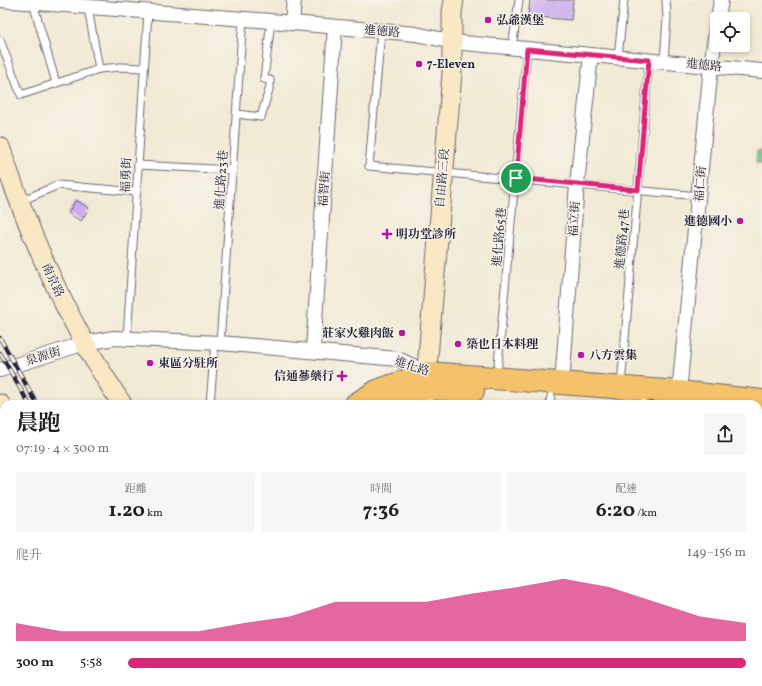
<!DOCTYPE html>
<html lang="zh-TW">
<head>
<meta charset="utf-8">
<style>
	body { margin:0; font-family:Vollkorn,"Noto Serif TC",serif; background:#f6f6f6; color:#202124; height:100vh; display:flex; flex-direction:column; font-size:15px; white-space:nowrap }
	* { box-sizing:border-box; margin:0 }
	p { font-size:13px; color:#757577 }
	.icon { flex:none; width:22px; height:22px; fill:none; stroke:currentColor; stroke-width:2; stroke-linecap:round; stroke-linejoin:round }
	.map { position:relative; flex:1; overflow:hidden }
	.details { position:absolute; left:0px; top:400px; width:762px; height:286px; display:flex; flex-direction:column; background:#fff; border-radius:12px 12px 0 0; box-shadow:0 2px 6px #0003 }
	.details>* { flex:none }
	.tools { position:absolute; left:710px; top:12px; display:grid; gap:8px }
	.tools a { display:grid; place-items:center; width:40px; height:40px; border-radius:4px; background:#fff; box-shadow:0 2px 6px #0003; font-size:20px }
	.pin { position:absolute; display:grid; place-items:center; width:34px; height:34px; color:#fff; margin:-17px; border:2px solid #fff; border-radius:50%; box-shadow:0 1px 4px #0007 }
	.round { display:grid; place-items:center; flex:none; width:42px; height:42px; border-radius:4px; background:#f6f6f6 }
	.head { display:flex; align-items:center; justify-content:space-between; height:68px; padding:0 16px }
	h1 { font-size:22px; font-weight:700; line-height:30px }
	.figures { display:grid; grid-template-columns:repeat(3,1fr); gap:6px; height:68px; padding:4px 16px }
	.figures div { display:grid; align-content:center; border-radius:4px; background:#f6f6f6; text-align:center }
	.figures b { font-size:20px; font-weight:700 }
	.figures small { font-size:11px; font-weight:400 }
	.figures p { font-size:11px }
	.chart { height:112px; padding:8px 16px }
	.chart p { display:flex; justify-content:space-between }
	.chart svg { width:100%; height:72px; margin-top:4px; fill:#db2777; opacity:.7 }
	ul { padding:0 16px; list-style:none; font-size:13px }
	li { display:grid; grid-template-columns:64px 48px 1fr; align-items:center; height:30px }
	li i { height:10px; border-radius:5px; background:#db2777 }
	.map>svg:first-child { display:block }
</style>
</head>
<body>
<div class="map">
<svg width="762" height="686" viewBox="0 0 762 686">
	<rect width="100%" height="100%" fill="#f7f3e8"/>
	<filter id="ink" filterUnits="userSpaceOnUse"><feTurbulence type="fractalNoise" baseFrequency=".025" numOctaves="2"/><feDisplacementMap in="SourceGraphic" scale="8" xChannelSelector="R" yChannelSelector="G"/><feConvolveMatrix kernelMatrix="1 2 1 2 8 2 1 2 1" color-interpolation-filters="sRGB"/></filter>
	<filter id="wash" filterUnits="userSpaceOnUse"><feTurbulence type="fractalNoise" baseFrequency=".012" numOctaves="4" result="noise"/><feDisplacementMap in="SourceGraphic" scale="16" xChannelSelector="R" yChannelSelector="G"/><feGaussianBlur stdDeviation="0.9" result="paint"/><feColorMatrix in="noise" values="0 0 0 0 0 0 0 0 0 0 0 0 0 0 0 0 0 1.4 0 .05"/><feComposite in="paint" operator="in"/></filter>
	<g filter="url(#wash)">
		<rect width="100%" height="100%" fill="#f1ead5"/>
		<g fill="#72c88d" stroke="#4a7564">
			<path d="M757,151H762V164L756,163Z"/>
			<path d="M4,656V682H159L162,686H0V658Z"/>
		</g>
		<g id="blocks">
			<g fill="#caacee">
				<path d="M530,0H573L571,20L528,16Z"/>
				<path d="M76,200L89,208L81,221L68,213Z"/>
			</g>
		</g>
	</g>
	<g filter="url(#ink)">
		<use href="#blocks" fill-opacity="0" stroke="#6a6871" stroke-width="1"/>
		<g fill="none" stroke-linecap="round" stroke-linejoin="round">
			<defs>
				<g id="lane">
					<path d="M33,3L56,83"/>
					<path d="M88,8L99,69"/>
					<path d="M381,31L369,166L699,196"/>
					<path d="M0,40L21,95L99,69L120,67L144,68"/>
					<path d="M512,48L519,0"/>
					<path d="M618,57L624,0"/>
					<path d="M664,61L667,18L666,0"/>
					<path d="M237,114L261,117L270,86V80L264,79L271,21"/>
					<path d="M138,165L233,170"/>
					<path d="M21,201L58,185L137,192"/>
					<path d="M127,338L148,12"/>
					<path d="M220,343L243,18"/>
					<path d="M497,375L527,49"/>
					<path d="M621,385L649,60"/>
					<path d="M210,404L215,343"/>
					<path d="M550,404L551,396"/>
					<path d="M643,404V403"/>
					<path d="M637,686V682"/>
				</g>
				<g id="street">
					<path d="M0,0L271,21L416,34L453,42L762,71"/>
					<path d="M718,19L721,0"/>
					<path d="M292,23L294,0"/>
					<path d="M313,350L335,27"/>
					<path d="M0,370L85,343L114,338L220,343L398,359L427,373"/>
					<path d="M562,384L577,184L591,55"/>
					<path d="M679,392L711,66L717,23"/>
					<path d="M758,611L762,610"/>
				</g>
				<g id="secondary">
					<path d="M0,147C30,237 69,325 122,404"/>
					<path d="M0,404L4,411"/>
					<path d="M424,404L452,74V12L454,0"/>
					<path d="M0,429L4,436"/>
					<path d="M188,682L191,686"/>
					<path d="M215,682L219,686"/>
					<path d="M398,682L401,686"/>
				</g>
				<g id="primary">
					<path d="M356,404L377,391L427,373L679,392L762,401"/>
					<path d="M391,404L425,388L473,391"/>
					<path d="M0,622L4,619"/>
					<path d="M0,644L4,642"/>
				</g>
			</defs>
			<use href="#lane" stroke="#6a6871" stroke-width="9"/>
			<use href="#street" stroke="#6a6871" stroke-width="16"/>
			<use href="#secondary" stroke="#6a6871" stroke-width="21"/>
			<use href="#primary" stroke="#6a6871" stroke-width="24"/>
			<use href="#lane" stroke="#fff" stroke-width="7"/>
			<use href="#street" stroke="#fff" stroke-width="14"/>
			<use href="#secondary" stroke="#fae7c3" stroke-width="19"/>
			<use href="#primary" stroke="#f3c26a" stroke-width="22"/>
			<defs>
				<g id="rail">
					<path d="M0,338L37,404"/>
					<path d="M0,353L29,404"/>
					<path d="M282,682L287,686"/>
					<path d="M293,682L299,686"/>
				</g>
			</defs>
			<use href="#rail" stroke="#22223b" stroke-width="4.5"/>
			<use href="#rail" stroke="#f7f3e8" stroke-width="3" stroke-dasharray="9" stroke-linecap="butt"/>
		</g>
	</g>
	<g fill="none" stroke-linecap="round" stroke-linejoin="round" filter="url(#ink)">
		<defs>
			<path id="route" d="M527,49L649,60L638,190L516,178Z"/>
		</defs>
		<use href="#route" stroke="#fff" stroke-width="8"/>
		<use href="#route" stroke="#db2777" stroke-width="5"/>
	</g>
	<g fill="#b5179e" stroke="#f7f3e8" stroke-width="1.5">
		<circle cx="488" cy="20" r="4"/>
		<circle cx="419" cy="64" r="4"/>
		<circle cx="740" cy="221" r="4"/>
		<path d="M385 228h4v4h4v4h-4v4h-4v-4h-4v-4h4z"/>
		<circle cx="402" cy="333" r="4"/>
		<circle cx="458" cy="344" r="4"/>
		<circle cx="581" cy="355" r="4"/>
		<circle cx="150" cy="363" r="4"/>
		<path d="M340 370h4v4h4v4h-4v4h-4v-4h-4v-4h4z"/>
	</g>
	<g text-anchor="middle" stroke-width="3" stroke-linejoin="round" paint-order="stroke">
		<g font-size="12" font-weight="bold" fill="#22223b" stroke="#f7f3e8" text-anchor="start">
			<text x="496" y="24">弘爺漢堡</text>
			<text x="427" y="68">7-Eleven</text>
			<text x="732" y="225" text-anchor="end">進德國小</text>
			<text x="396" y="238">明功堂診所</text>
			<text x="394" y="337" text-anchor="end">莊家火雞肉飯</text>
			<text x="466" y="348">築也日本料理</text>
			<text x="589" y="359">八方雲集</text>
			<text x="158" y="367">東區分駐所</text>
			<text x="334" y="380" text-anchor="end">信通蔘藥行</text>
		</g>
		<g font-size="12" fill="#22223b" stroke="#f7f3e8">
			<text transform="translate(382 31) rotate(5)" y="4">進德路</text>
			<text transform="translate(704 65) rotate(6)" y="4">進德路</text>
			<text transform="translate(126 175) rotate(-88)" y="4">福勇街</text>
			<text transform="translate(442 178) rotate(-85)" y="4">自由路三段</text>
			<text transform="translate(221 180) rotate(-86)" y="4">進化路23巷</text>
			<text transform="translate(700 184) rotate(-85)" y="4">福仁街</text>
			<text transform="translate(324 189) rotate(-86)" y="4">福智街</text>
			<text transform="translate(574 219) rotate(-86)" y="4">福立街</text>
			<text transform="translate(499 237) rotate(-85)" y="4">進化路65巷</text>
			<text transform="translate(622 239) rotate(-85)" y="4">進德路47巷</text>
			<text transform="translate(53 280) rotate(65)" y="4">南京路</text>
			<text transform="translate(43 356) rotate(-17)" y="4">泉源街</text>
			<text transform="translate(412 366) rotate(18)" y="4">進化路</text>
		</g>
	</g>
</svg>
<div class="tools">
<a><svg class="icon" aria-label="locate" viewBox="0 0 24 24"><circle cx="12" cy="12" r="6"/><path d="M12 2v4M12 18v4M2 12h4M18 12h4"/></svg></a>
</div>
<div class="pin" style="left:516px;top:178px;background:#1e9e55"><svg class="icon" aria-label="arrive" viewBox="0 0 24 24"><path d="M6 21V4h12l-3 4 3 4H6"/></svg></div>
<section class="details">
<div class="head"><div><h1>晨跑</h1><p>07:19 · 4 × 300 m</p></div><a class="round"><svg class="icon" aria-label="share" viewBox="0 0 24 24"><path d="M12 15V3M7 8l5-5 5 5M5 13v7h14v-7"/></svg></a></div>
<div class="figures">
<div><p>距離</p><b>1.20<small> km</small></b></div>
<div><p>時間</p><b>7:36</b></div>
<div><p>配速</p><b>6:20<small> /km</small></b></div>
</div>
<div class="chart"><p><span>爬升</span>149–156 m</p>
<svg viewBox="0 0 160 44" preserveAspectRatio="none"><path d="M0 44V33L10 38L20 38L30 38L40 38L50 33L60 29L70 20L80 20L90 20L100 15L110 11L120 6L130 11L140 20L150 29L160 33V44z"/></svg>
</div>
<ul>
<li><b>300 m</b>5:58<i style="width:100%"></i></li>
</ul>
</section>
</div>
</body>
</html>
